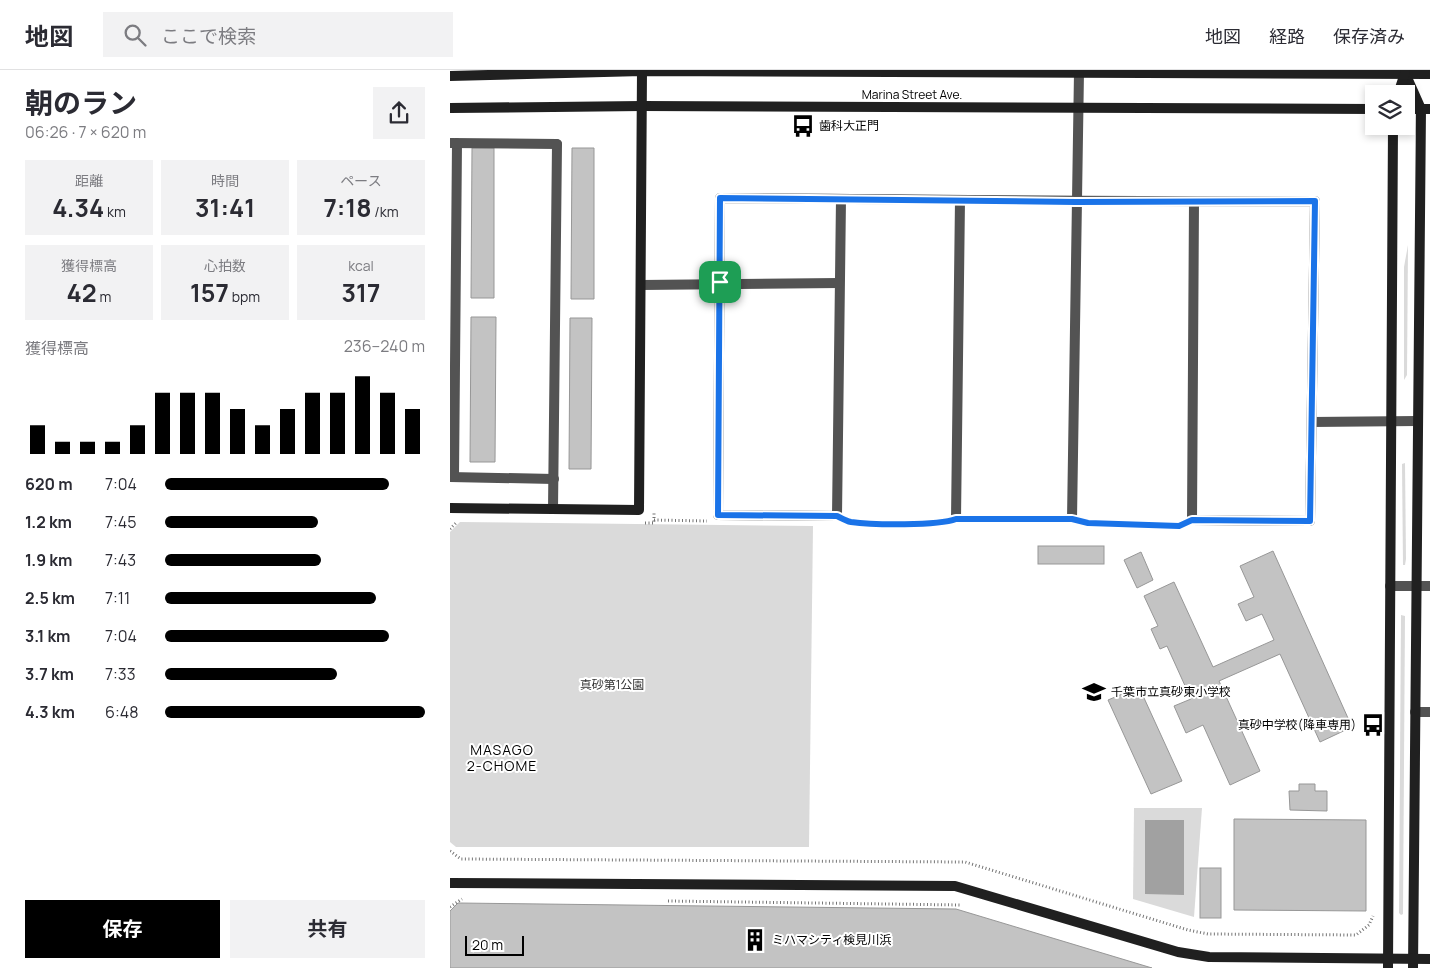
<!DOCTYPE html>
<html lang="ja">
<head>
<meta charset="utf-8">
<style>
	body { margin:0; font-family:Manrope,"Noto Sans JP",sans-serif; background:#f2f2f3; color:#2b2b33; height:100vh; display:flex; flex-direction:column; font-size:19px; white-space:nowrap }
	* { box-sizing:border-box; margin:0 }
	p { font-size:16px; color:#7c7c81 }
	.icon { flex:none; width:28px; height:28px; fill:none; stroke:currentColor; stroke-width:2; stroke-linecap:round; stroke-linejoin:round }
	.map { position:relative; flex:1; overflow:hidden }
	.sheet { display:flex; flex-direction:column; background:#fff; width:450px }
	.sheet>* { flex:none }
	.fabs { position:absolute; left:915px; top:15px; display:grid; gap:10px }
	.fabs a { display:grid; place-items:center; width:50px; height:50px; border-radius:0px; background:#fff; box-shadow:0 2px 8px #0003; font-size:25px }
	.scale { position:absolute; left:15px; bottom:12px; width:59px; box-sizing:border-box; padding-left:5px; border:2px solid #000; border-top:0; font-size:14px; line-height:18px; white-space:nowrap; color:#000; -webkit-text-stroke:4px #fff; paint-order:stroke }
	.pin { position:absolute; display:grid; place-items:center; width:42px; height:42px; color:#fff; margin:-21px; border-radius:10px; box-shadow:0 2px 8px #0006 }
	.round { display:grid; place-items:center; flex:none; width:52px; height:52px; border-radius:0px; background:#f2f2f3 }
	.summary { display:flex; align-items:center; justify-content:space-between; height:85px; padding:0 25px }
	h1 { font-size:28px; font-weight:700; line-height:38px }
	.metrics { display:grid; grid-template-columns:repeat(3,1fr); gap:8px; height:85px; padding:5px 25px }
	.metrics div { display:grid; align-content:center; border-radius:0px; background:#f2f2f3; text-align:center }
	.metrics b { font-size:25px; font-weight:700 }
	.metrics small { font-size:14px; font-weight:400 }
	.metrics p { font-size:14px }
	.chart { height:140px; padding:10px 25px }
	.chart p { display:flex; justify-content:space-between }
	.chart svg { width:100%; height:90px; margin-top:5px; stroke:#000; stroke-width:6 }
	.cta { display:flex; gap:10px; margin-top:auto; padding:10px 25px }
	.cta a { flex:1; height:58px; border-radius:0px; background:#000; color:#fff; font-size:20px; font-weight:700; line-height:58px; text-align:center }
	.cta a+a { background:#f2f2f3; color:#2b2b33 }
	ul { padding:0 25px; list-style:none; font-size:16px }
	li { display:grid; grid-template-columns:80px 60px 1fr; align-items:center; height:38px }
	li i { height:12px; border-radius:6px; background:#000 }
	header { display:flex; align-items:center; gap:30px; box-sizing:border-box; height:70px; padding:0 25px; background:#fff; border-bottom:1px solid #e1e1e2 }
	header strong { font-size:24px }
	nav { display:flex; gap:28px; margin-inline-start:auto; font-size:18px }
	.search { width:350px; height:45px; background:#f2f2f3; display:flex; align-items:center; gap:12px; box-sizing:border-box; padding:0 18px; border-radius:0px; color:#7c7c81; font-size:19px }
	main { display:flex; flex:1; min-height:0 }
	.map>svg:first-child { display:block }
</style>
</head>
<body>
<header>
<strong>地図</strong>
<div class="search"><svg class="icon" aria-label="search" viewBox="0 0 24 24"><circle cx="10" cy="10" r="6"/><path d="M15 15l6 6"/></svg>ここで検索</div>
<nav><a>地図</a><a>経路</a><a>保存済み</a></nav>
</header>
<main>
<section class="sheet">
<div class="summary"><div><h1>朝のラン</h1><p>06:26 · 7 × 620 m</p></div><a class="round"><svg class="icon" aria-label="share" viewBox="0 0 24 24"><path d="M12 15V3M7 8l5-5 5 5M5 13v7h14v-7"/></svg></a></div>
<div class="metrics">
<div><p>距離</p><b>4.34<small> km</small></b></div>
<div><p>時間</p><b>31:41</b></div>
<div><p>ペース</p><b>7:18<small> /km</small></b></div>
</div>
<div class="metrics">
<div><p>獲得標高</p><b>42<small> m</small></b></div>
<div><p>心拍数</p><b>157<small> bpm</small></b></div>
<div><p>kcal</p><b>317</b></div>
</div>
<div class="chart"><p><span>獲得標高</span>236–240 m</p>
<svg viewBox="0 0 160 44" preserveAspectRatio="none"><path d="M5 44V30M15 44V38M25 44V38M35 44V38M45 44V30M55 44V14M65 44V14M75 44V14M85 44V22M95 44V30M105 44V22M115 44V14M125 44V14M135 44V6M145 44V14M155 44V22"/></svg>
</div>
<ul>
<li><b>620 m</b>7:04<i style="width:86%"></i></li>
<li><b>1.2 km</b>7:45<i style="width:59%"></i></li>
<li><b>1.9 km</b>7:43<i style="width:60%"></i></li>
<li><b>2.5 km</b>7:11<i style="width:81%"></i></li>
<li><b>3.1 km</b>7:04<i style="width:86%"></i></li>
<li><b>3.7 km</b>7:33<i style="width:66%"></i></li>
<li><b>4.3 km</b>6:48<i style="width:100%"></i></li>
</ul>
<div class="cta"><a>保存</a><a>共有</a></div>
</section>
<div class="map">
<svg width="980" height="898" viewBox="0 0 980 898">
	<rect width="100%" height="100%" fill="#fff"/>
	<g fill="#dadada">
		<path d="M958,175L957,305L954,310V197Z"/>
		<path d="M955,393L956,489L955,495H953L952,394Z"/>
		<path d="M10,452L363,456L359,777H6L0,772V462Z"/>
		<path d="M951,545L955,546L953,844L951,845L949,843Z"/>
		<path d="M684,738H752L744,847L683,829Z"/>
	</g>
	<path fill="#a1a1a1" d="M695,750H734V825L695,824Z"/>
	<g fill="#c3c3c3" stroke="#979797">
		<path d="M22,78H44V228H21Z"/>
		<path d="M122,78H144V229H121Z"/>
		<path d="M21,247H46L45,392H20Z"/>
		<path d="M120,248H142L141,399H119Z"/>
		<rect x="588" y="476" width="66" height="18"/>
		<path d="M823,481L902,657L870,672L830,584L769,611L810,701L780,715L753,655L736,663L724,636L741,629L717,576L710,579L701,559L708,556L694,526L724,512L763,597L824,570L812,544L796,551L788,534L804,527L790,496Z"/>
		<path d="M691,482L703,510L687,518L674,490Z"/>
		<path d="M689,617L732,711L701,724L658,630Z"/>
		<path d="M849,714H865V721H877V741L840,740L839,721H849Z"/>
		<path d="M784,749L916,750V841L784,840Z"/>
		<rect x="750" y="798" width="21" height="50"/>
		<path d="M8,833L506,839L702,898H0V841Z"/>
	</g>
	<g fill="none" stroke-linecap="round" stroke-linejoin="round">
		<g stroke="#757575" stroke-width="3" stroke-dasharray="1 2.5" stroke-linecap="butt">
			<path d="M204,450L257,451"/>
			<path d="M398,452L492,453"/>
			<path d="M635,452L728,455"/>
			<path d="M195,453H204V443"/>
			<path d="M0,459L7,452"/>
			<path d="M0,781L11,789L515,792L738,860L758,864L906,865L919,855L923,846"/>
			<path d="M218,831L511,835"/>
			<path d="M0,837L12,829"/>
		</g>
		<g stroke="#535353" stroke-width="10">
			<path d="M0,407L104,409"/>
			<path d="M4,407L7,73"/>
			<path d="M103,439L107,74"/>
		</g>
		<g stroke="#535353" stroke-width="10">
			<path d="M0,73L107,74"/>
			<path d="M391,129L387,446L268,445L270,128C468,129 667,132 865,131L860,451L742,450L744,132"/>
			<path d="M510,130L506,449H622L629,2"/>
			<path d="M191,215L389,213"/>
			<path d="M862,352L967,351"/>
			<path d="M940,516H980"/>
			<path d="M965,642H980"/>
		</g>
		<g stroke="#202020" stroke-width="10">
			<path d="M955,3L971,39L963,898"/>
			<path d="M0,6L192,1L980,4"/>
			<path d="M948,24L955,3"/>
			<path d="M0,38L192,36L924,39"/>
			<path d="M956,39H980"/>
			<path d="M0,438L189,440L192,1"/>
			<path d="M0,813L505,816L728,882L759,887L980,889"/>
			<path d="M938,898L943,56"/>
		</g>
	</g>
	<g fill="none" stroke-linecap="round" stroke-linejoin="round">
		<defs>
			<path id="route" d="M270,128L626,132L865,131L860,451L742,450L729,456L638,453L622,449H506C488,456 422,455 401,452C396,451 391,448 387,446L268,445Z"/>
		</defs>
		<use href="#route" stroke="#fff" stroke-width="10"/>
		<use href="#route" stroke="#1a73e8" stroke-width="6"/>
	</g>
	<defs>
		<symbol id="bus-bare" viewBox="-9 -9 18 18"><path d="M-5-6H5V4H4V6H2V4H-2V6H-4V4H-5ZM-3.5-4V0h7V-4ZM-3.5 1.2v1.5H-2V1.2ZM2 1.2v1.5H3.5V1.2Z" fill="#000" stroke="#fff" stroke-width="2.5" paint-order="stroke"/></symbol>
		<symbol id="school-bare" viewBox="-9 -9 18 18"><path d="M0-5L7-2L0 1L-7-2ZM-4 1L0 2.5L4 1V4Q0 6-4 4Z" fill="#000" stroke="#fff" stroke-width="2.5" paint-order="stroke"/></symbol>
		<symbol id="building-bare" viewBox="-9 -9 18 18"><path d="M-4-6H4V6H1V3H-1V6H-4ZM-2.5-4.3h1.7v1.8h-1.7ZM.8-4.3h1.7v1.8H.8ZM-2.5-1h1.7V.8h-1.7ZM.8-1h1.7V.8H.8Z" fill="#000" stroke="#fff" stroke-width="2.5" paint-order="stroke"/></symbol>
	</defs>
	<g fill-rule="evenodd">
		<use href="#bus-bare" x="337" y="40" width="32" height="32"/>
		<use href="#school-bare" x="628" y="606" width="32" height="32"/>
		<use href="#bus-bare" x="907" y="639" width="32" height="32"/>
		<use href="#building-bare" x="289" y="854" width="32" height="32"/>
	</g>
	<g text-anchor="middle" stroke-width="4" stroke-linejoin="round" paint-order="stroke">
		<g font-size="12" fill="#000" stroke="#fff">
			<text x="462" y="29">Marina Street Ave.</text>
		</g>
		<g font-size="12" fill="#000" stroke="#fff" text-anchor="start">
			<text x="369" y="60">歯科大正門</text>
			<text x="661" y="626">千葉市立真砂東小学校</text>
			<text x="906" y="659" text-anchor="end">真砂中学校(降車専用)</text>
			<text x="322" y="874">ミハマシティ検見川浜</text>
		</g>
		<g font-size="12" fill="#313131" stroke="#fff">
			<text x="162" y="619">真砂第1公園</text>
		</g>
		<g font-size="14" letter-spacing="1" fill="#000" stroke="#fff">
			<text x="52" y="685">MASAGO<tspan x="52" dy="16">2-CHOME</tspan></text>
		</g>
	</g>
</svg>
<div class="fabs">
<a><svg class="icon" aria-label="layers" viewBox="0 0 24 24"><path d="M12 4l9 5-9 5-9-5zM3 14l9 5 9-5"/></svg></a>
</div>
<div class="scale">20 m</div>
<div class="pin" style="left:270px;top:212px;background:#1e9e55"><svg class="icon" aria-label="arrive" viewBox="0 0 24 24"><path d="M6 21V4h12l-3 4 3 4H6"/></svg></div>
</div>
</main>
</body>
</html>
